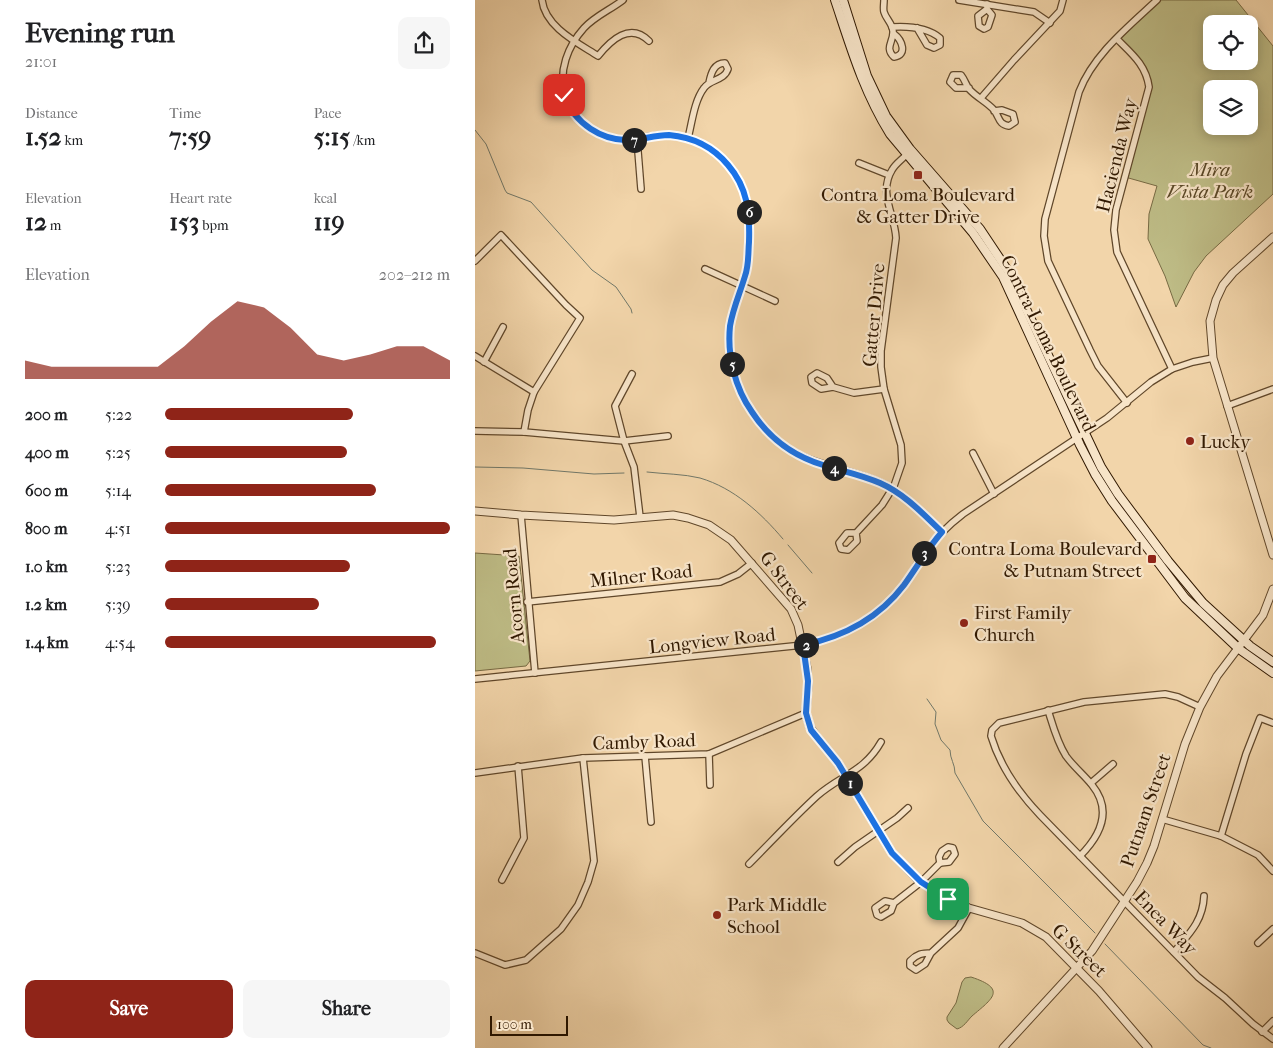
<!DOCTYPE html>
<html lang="en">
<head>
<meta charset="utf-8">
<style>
	body { margin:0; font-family:"IM FELL French Canon",serif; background:#f6f6f6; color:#202124; height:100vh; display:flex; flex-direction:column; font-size:19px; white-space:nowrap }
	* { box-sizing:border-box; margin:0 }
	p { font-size:16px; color:#757577 }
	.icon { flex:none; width:28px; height:28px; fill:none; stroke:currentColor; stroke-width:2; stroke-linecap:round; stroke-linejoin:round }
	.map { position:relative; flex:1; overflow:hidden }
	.drawer { display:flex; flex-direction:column; background:#fff; width:475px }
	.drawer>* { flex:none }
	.fabs { position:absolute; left:728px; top:15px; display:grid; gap:10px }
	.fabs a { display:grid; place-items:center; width:55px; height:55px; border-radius:10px; background:#fff; box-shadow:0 2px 12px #0003; font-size:25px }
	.scale { position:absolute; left:15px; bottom:12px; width:78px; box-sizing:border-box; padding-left:5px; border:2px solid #301800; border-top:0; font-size:14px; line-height:18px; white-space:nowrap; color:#301800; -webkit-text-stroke:4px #f7e4c8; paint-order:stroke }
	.pin { position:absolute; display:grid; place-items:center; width:42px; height:42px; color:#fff; margin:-21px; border-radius:10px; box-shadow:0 2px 8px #0006 }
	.km { position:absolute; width:25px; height:25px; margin:-12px; border-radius:50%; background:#222; color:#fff; font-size:14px; line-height:25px; text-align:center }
	.round { display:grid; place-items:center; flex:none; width:52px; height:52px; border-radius:10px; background:#f6f6f6 }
	.head { display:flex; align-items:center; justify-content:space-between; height:85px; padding:0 25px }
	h1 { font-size:28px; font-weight:800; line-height:38px }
	.metrics { display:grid; grid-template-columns:repeat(3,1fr); gap:8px; height:85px; padding:5px 25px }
	.metrics div { display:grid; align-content:center }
	.metrics b { font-size:25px; font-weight:800 }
	.metrics small { font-size:14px; font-weight:400 }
	.metrics p { font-size:14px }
	.chart { height:140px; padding:10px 25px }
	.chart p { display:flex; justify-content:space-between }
	.chart svg { width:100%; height:90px; margin-top:5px; fill:#8f2418; opacity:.7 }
	.primary-button { display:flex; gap:10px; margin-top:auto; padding:10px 25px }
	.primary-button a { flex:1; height:58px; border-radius:10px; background:#8f2418; color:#fff; font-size:20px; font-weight:800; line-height:58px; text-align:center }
	.primary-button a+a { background:#f6f6f6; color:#202124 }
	ul { padding:0 25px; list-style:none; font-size:16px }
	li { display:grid; grid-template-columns:80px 60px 1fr; align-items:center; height:38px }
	li i { height:12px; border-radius:6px; background:#8f2418 }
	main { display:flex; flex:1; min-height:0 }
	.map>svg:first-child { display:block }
</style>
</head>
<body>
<main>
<section class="drawer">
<div class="head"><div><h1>Evening run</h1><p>21:01</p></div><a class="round"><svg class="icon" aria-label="share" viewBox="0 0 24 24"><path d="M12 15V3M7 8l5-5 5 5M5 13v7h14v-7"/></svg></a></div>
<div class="metrics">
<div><p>Distance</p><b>1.52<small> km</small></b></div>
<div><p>Time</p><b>7:59</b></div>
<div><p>Pace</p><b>5:15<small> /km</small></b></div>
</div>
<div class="metrics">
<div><p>Elevation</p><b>12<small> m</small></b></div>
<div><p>Heart rate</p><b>153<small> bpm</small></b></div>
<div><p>kcal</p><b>119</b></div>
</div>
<div class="chart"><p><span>Elevation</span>202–212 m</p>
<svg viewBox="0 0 160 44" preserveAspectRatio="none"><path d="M0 44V35L10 38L20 38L30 38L40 38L50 38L60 28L70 16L80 6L90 9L100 19L110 32L120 35L130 32L140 28L150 28L160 35V44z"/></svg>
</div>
<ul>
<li><b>200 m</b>5:22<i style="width:66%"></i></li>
<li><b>400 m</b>5:25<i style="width:64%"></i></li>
<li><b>600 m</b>5:14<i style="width:74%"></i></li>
<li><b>800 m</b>4:51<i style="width:100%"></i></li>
<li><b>1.0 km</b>5:23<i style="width:65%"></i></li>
<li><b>1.2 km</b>5:39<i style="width:54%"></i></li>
<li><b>1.4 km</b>4:54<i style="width:95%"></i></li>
</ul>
<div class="primary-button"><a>Save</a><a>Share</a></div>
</section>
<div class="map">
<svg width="798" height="1048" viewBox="0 0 798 1048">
	<rect width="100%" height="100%" fill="#f2d5aa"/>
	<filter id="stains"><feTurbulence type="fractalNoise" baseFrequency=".004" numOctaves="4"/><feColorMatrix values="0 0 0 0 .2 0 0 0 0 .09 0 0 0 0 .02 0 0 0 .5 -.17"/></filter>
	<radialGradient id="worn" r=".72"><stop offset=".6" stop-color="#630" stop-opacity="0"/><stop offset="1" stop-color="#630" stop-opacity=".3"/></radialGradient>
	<g fill="#bebc86" stroke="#776a43" fill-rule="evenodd">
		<path d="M682,0H761L798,46V194L731,256L719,272L701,307L690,276L673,239L674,214L682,186L650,177L674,87L673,76L642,39ZM736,24H774V61H736ZM736,89H774V126H736Z"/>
		<path d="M0,553L44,556L55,661L51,666L0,671Z"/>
		<path d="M496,977C533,989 517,999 497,1016C492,1021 489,1027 482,1029L474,1023L472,1020V1017L481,1003L487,982L490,978Z"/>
	</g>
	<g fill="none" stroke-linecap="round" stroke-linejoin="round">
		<g stroke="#717869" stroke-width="1">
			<path d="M0,130L11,144L30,190L32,193L56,202L117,270L141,287L156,309L157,313"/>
			<path d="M0,467L48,468L119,474L149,473"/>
			<path d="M172,472C189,474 209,474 225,478C259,488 286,513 308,539"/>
			<path d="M313,545L337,573"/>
			<path d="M452,699L461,712L460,724L466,740L475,750C475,759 480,764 480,773L508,821L620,933"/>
			<path d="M630,944L728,1045L736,1048"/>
		</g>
		<defs>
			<g id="minor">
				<path d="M67,0C70,27 103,43 123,56C136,40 155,22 174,41"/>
				<path d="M148,0C135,10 120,16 109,28C74,67 82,121 134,138C150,142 163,138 178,136C212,132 243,147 261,175C274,196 275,218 274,242C273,252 274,263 271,274C267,289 259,304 256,320C250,357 262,396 286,425C320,466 360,463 404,482C429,493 448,513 467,532"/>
				<path d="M409,0C409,4 408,9 409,12C411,19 417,23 418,31C419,41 409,48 419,57C433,55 427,40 419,34"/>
				<path d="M484,0L559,12L575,23"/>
				<path d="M512,9L517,15L513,27L509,29L504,26L503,16L512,9V4"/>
				<path d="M417,27C433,26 452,27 465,38V45L459,48L452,45L442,28"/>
				<path d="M642,39C657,54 671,65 674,87L641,210L639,230L642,252L697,369"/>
				<path d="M494,88H481L475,82L478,75H486C490,80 491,85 494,89C501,97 512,102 519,110C525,118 523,124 534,126L540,122L538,114L527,110L519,111"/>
				<path d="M506,98L539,60L585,11L588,0"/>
				<path d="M213,138C217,123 219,101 229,88C235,79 249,81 253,69L250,63C239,63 236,73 234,83"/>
				<path d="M162,139L166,189"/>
				<path d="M384,163L414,175"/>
				<path d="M0,261L26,235L91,305L105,318L59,392L53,410L49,432"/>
				<path d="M230,269L300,301"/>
				<path d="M0,356L59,392"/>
				<path d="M9,362L28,327"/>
				<path d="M157,374L140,406L149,441L159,467L165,517"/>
				<path d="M358,387L352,378L342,373L336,377L337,383L346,389L358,387L379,393L409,389"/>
				<path d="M652,403L623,366L615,350L573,261L569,236L570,219L604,92C618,55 653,27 682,0"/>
				<path d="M752,406L798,389"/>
				<path d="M0,431L49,432L149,441L193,436"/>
				<path d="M498,453L519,494"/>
				<path d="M46,515L60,673"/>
				<path d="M381,533L382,541L373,550L366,549L364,543L372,533H381L407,505L419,486L427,463L426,445L409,389L406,367V351L421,238C420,215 403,193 417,170C421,163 428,159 433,153"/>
				<path d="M52,602L245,582L263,574L277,563"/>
				<path d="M0,679L328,645C367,637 404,618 429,585C436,576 441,565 447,556C459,540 472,526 488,514L632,418L676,382L697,369L718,362L738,358"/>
				<path d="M725,707L703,697L690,694L609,702L524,723L517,730L516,736C525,766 544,793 565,815L723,977L750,998L778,1024L798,1039"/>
				<path d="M573,710C578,726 582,742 591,756C599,767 609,775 617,785C638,811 625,836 605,856"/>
				<path d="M234,754L235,785"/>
				<path d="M170,756L176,822"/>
				<path d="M0,773L108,758L234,754L331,713"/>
				<path d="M616,783L638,764"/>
				<path d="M687,819L746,836L783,855L798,871"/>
				<path d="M746,836L771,754L785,718L798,723"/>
				<path d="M473,847L478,848L480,854L474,862L465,863L464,857L467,851Z"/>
				<path d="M363,862L380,847L422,818L433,808"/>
				<path d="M274,864C296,842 318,818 342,796C366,775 389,772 406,742"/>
				<path d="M27,880L49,838L43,766"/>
				<path d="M419,903L410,901L400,908L402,915L406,917L416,911L419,903L446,882L465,863"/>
				<path d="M783,943L798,929"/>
				<path d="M699,952C714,934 728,921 729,896"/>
				<path d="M0,953L30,965L51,960L86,929L103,905L113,882L119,861L108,758"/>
				<path d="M456,953C447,953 442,954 435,961V966L441,970L450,964L456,953L483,928L494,908"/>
				<path d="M787,1032L798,1021"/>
			</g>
			<g id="tertiary">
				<path d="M798,237L758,273L748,285L741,300L735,321L738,358L798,555"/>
				<path d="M0,511L46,515L139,520L198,515L213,518L234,525L256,540L316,609L323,625L332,668L333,686L331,713L335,727L342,737L363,763L417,853L442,879L466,895L494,908L547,923L571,937L624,991L673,1048"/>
				<path d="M528,1048L617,951L662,882L672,863L679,846L710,744L725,707L742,676L788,615L798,589"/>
			</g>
			<g id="secondary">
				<path d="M360,0C376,48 388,90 415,134L498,233L528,277L605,445L620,474L637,501L710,598L764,649L798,673"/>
				<path d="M368,0L392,76L411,116L435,149L505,229L533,271L626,467L643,494L693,561L728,603L775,646L798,662"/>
			</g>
		</defs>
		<use href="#minor" stroke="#60472a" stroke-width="8"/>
		<use href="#tertiary" stroke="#60472a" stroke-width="9"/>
		<use href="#secondary" stroke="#301800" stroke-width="10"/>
		<use href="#minor" stroke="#f7e4c8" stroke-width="5.5"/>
		<use href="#tertiary" stroke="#f7e4c8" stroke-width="7"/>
		<use href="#secondary" stroke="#f7e4c8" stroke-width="8"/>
	</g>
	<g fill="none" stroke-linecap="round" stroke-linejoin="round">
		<defs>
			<path id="route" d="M89,95C99,123 127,142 157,140C169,139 181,135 194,135C217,137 238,147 253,165C273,188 275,213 274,242C273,254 274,265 270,276C265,293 258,308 255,326C252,356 260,388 277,412C294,438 318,456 348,465C367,471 387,475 405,483C430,494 448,514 467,532C452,549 442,567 429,585C404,618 367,637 328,645L333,681L331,713L336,730L363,763L417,853L446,882L473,899"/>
		</defs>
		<use href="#route" stroke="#fff" stroke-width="10"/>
		<use href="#route" stroke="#1a73e8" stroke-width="6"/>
	</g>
	<g fill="#8f2418" stroke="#f7e4c8" stroke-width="2">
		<rect x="438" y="170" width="10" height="10" rx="2.5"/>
		<circle cx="715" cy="441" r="5"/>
		<rect x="672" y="554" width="10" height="10" rx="2.5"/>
		<circle cx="489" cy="623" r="5"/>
		<circle cx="242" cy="915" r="5"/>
	</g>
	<g text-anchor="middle" stroke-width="4.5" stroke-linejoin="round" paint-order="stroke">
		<g font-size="19" fill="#301800" stroke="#f7e4c8">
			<text transform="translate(641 155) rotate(-76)" y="7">Hacienda Way</text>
			<text transform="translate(398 315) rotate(-85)" y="7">Gatter Drive</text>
			<text transform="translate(574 343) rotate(64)" y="7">Contra Loma Boulevard</text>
			<text transform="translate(166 575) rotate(-6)" y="7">Milner Road</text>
			<text transform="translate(310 580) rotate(53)" y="7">G Street</text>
			<text transform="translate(38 596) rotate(-95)" y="7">Acorn Road</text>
			<text transform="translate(237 640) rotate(-6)" y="7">Longview Road</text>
			<text transform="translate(169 741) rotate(-2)" y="7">Camby Road</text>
			<text transform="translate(670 810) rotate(-71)" y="7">Putnam Street</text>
			<text transform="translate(691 922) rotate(46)" y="7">Enea Way</text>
			<text transform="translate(605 950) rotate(44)" y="7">G Street</text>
		</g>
		<g font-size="19" font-style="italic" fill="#5b4928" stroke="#f7e4c8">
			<text x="735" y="176">Mira<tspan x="735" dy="22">Vista Park</tspan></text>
		</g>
		<g font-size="19" fill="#301800" stroke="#f7e4c8" text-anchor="start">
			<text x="443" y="201" text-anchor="middle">Contra Loma Boulevard<tspan x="443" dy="22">&amp; Gatter Drive</tspan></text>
			<text x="725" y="448">Lucky</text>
			<text x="667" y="555" text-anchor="end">Contra Loma Boulevard<tspan x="667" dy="22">&amp; Putnam Street</tspan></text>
			<text x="499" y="619">First Family<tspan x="499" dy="22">Church</tspan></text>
			<text x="252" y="911">Park Middle<tspan x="252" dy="22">School</tspan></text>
		</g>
	</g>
	<rect width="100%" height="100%" filter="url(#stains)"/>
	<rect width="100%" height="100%" fill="url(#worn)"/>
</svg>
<div class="fabs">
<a><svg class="icon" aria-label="locate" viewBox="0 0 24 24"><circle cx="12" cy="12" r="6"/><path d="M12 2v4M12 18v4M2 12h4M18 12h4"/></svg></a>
<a><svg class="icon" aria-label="layers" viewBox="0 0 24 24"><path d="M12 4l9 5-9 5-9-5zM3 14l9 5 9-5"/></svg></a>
</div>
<div class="scale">100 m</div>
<div class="pin" style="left:473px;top:899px;background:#1e9e55"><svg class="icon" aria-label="arrive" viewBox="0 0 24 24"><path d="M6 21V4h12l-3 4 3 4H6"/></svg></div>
<div class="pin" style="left:89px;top:95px;background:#d93025"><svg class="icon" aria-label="check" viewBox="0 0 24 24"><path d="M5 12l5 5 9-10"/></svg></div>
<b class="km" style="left:375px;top:783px">1</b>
<b class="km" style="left:331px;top:645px">2</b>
<b class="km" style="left:449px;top:553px">3</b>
<b class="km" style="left:359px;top:468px">4</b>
<b class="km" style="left:257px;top:364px">5</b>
<b class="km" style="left:274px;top:212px">6</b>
<b class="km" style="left:159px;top:140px">7</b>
</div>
</main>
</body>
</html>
